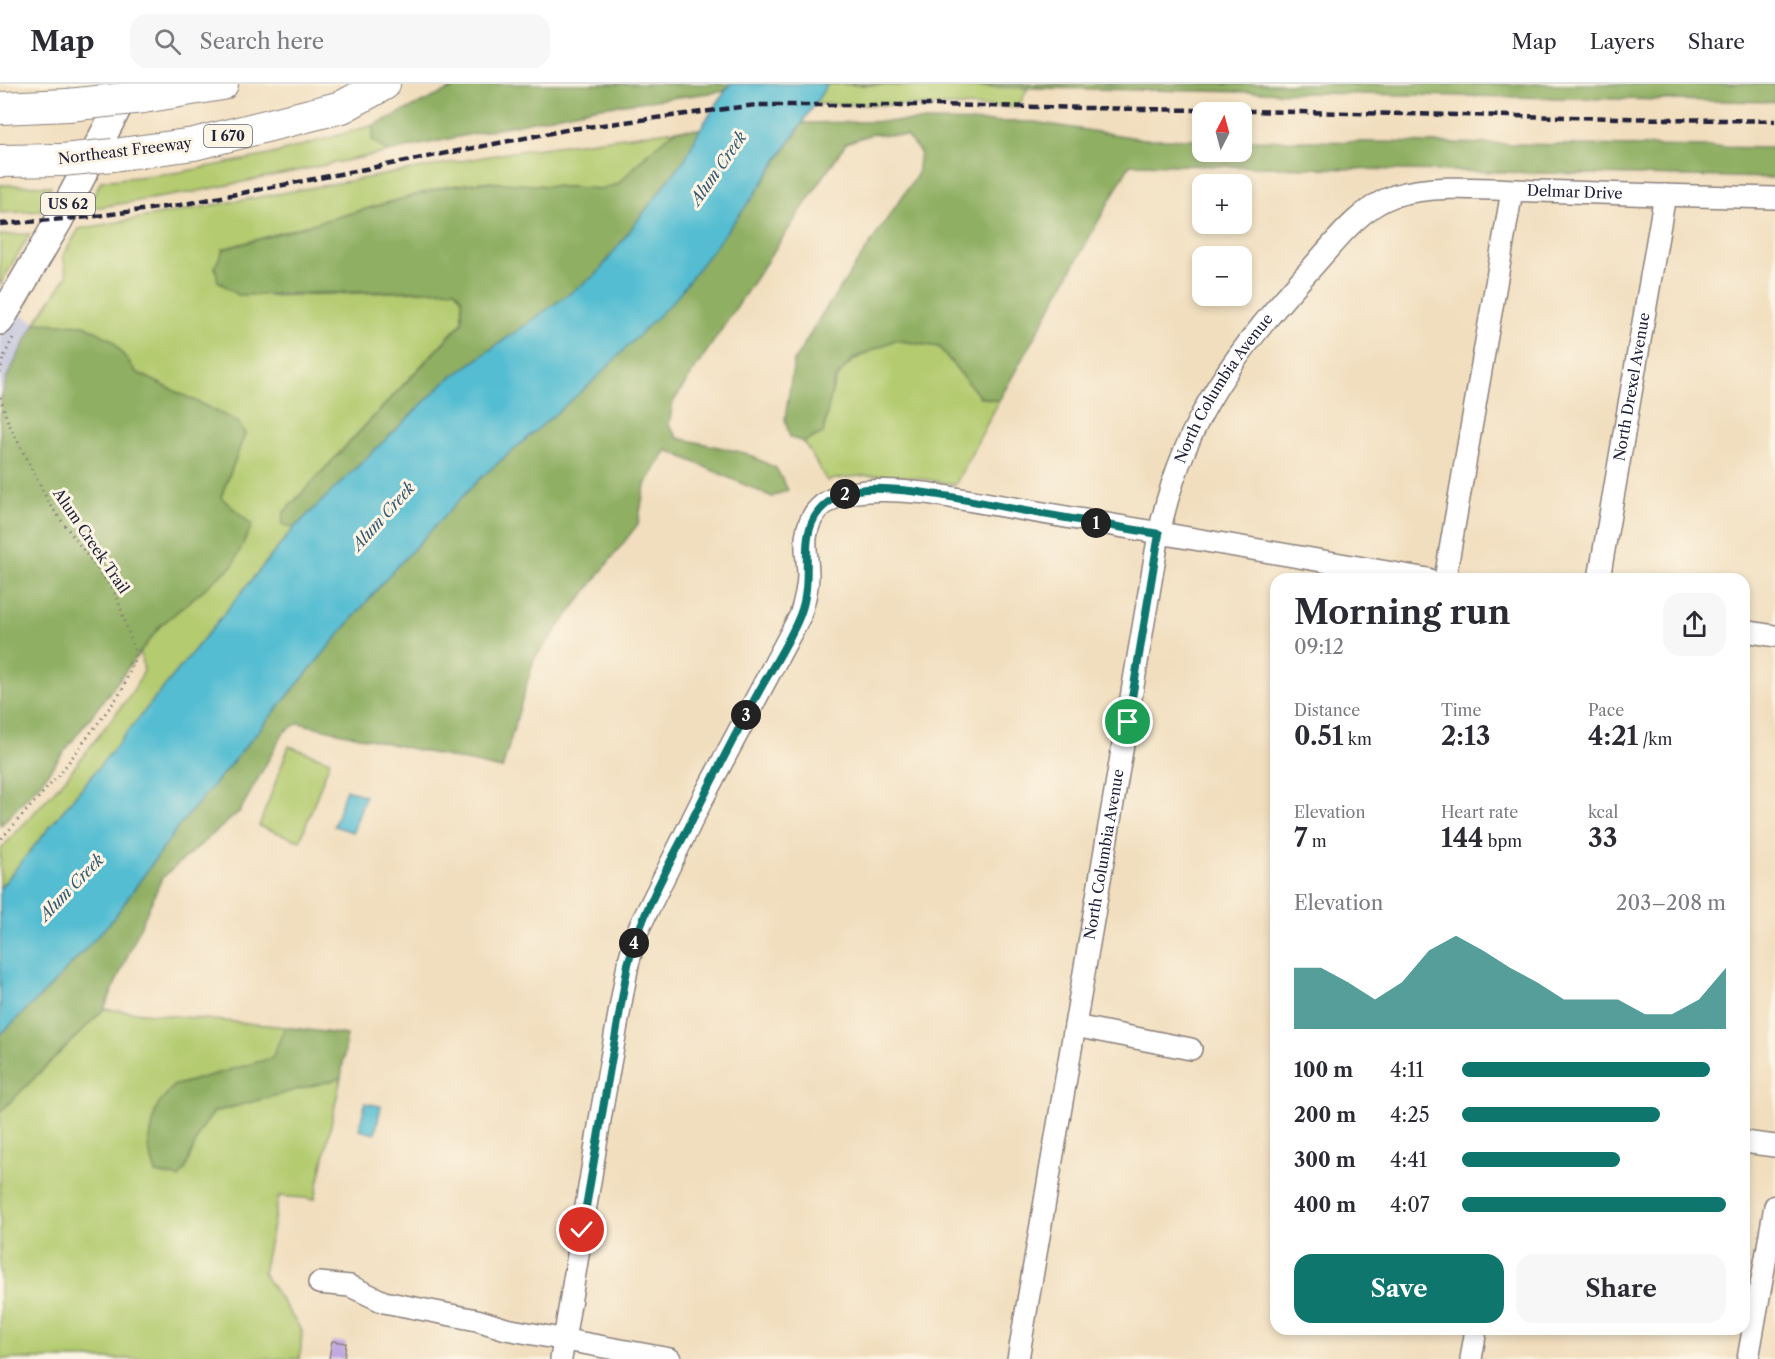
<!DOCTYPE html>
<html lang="en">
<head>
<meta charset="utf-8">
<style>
	body { margin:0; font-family:"Libre Caslon Text",serif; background:#f7f7f7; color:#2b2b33; height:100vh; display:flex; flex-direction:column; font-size:22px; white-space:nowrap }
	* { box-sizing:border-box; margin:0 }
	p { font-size:20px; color:#7c7c81 }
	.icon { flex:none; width:33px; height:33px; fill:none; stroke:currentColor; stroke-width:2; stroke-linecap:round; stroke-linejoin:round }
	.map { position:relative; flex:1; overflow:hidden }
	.details { position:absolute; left:1270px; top:489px; width:480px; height:762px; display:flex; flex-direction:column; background:#fff; border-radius:18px; box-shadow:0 3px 9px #0003 }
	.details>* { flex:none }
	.needle { width:39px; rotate:6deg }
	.fabs { position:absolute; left:1192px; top:18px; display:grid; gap:12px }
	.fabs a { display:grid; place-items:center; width:60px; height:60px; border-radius:12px; background:#fff; box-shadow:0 3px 9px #0003; font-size:30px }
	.pin { position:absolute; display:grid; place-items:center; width:51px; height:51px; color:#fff; margin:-26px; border:3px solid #fff; border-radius:50%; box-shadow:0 2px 6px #0007 }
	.km { position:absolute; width:30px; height:30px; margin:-15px; border-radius:50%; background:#222; color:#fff; font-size:16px; line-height:30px; text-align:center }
	.round { display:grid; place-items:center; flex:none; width:63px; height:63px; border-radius:18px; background:#f7f7f7 }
	.headline { display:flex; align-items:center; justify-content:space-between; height:102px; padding:0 24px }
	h1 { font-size:33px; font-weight:700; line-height:45px }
	.figures { display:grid; grid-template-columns:repeat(3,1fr); gap:9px; height:102px; padding:6px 24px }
	.figures div { display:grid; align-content:center }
	.figures b { font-size:26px; font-weight:700 }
	.figures small { font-size:16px; font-weight:400 }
	.figures p { font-size:16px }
	.chart { height:168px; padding:12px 24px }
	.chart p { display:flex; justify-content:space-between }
	.chart svg { width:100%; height:108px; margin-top:6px; fill:#0f766e; opacity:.7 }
	.primary-button { display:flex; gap:12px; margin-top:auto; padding:12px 24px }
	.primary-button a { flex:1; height:69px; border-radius:18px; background:#0f766e; color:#fff; font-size:24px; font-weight:700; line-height:69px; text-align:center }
	.primary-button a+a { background:#f7f7f7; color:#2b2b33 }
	ul { padding:0 24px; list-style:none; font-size:20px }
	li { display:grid; grid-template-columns:96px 72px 1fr; align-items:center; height:45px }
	li i { height:15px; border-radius:8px; background:#0f766e }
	header { display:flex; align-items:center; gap:36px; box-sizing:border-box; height:84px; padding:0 30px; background:#fff; border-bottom:2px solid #e1e1e2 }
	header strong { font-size:28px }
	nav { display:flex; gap:33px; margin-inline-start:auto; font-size:21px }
	.search { width:420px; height:54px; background:#f7f7f7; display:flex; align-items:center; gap:15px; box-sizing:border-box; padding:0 21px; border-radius:18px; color:#7c7c81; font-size:22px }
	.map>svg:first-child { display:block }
</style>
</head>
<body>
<header>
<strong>Map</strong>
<div class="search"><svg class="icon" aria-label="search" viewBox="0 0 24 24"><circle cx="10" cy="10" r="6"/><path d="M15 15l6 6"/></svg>Search here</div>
<nav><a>Map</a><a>Layers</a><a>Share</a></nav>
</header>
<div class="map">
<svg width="1775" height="1275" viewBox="0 0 1775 1275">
	<rect width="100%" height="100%" fill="#fcf5e5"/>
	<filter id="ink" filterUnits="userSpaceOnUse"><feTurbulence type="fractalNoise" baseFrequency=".0167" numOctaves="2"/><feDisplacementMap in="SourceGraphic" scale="12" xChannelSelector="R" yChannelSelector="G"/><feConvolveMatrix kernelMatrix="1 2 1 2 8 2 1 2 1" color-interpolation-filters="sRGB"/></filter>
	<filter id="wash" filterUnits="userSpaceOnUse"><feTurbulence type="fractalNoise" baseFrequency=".008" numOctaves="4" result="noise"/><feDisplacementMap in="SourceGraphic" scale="24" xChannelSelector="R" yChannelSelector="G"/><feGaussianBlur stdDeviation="1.35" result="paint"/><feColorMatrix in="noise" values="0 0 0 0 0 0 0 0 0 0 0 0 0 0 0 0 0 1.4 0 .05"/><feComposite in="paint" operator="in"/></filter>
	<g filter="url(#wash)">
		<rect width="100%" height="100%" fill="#f1debe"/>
		<path fill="#bfc2dd" d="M0,215L35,239L7,293L0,319Z"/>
		<g fill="#b4cb70" stroke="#6b7656" stroke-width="1.5">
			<path d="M826,0H1030L1018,23L812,20Z"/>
			<path d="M374,41L372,56L388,68L194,108L87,125L101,97L181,88L269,71Z"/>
			<path d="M676,46L649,68L618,100L602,105L483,98L444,103L223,165L270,212L455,206L462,215V238L284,428L282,440L294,444L0,804V766L66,694L131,610L144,587L140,568L160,542L233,481L221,413L245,350L238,338L136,288L112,256L85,242L35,239L67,192L63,172L79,145L512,68Z"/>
			<path d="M0,101L51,102L40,127L0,129Z"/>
			<path d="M30,150L0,201V151Z"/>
			<path d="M895,256L939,263L980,313L999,317L955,401C913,391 869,387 827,397L804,358L823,349C836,285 834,282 895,256Z"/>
			<path d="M289,662L330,677L300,757L259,742Z"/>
			<path d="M104,925L285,943L273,974L173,1002L185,1086L200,1047L214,1028L341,994L315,1115L279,1112L263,1189L302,1247L300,1275H0V1028Z"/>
		</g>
		<g fill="#8faf62" stroke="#58684e" stroke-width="1.5">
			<path d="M462,0H730L725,7L593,24L388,68L372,56L374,41Z"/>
			<path d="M828,0H1775V18Z"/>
			<path d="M916,37L1034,38L1144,55H1203V68H1242V56L1775,64V94L1130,80L999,317L980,313L939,263L895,256L854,274L834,296L823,349L804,358L790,354L785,335L794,277L821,232L917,91L920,68L906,52L872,50L846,59L673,318L669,342L678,354L745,369L776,384L788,406L772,413L667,366L645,401L638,440L534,575L502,685L298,639L284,648L240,727L162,794L104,925L0,1028V951L52,901L113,835L178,743L389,491L477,397L590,300L752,114L803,39Z"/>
			<path d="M700,45L686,73L597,190L445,298L294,444L282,440L284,428L462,239V215L455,206L238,211L218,197L215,182L224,165L444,103L483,98L602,105L618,100L649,68L676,46Z"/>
			<path d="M35,239L85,241L112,256L136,288L238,338L245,350L221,413L252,441L233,481L160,542L41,698L0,742V319L7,293Z"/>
			<path d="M285,943L347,951L341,994L214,1028L200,1047L185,1086L179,1094L156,1089L148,1064L156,1024L173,1002L272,974Z"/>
		</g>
		<g fill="#55bdd2" stroke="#3c7086" stroke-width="1.5">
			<path d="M730,0H828L752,114L675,215L590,300L477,397L389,491L178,743L113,835L52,901L0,951V804L294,444L445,298L597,190L686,73L700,45Z"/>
			<path d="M346,705L365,712L353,748L334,742Z"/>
			<path d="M365,1019L381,1022L375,1050L359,1046Z"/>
		</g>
		<g id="blocks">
			<path fill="#b99fe0" d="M332,1257L346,1259L344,1275H329Z"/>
		</g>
	</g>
	<g filter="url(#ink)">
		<use href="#blocks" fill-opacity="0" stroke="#8a807c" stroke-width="1.5"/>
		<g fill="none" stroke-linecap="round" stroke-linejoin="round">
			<defs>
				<g id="minor">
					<path d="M1445,495L1512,107"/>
					<path id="s1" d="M1599,495L1665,111"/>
					<path d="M1744,547L1775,552"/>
					<path d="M1075,942L1191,965"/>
					<path d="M1744,1058L1775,1062"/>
					<path d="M319,1199L350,1202L384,1218L477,1236L506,1245L670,1275"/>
					<path d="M561,1275L601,1030L628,880L637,848L703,714L800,532C804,519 808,505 808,491C808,479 805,467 806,454C812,396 886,406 926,409L1428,495"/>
					<path id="s2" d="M1018,1275L1159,450C1183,334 1238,265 1316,179C1338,154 1362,123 1394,112C1436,99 1495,106 1539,107C1618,110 1696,112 1775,114"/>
					<path d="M1471,1275L1476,1245"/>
					<path d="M1748,1275L1775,1122"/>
				</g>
				<path id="major" d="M0,237L58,138L130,0"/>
				<g id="highway">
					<path d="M143,13L222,0"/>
					<path d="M0,24L68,21"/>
					<path d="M113,71L194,60L342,23L384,0"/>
					<path d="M0,77L62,76"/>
				</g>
			</defs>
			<use href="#minor" stroke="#8a807c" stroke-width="24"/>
			<use href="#major" stroke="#8a807c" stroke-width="30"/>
			<use href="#highway" stroke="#8a807c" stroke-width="34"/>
			<g stroke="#8a807c" stroke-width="3" stroke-dasharray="1.5 4.5" stroke-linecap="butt">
				<path d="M0,289L3,274L13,254"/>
				<path d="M0,313L8,338L50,421L116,510L136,571L122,607L59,691L0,756"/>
			</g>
			<use href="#minor" stroke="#fff" stroke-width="21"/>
			<use href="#major" stroke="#fff" stroke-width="27"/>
			<use href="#highway" stroke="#fff" stroke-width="32"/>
			<path stroke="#22223b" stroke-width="4.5" stroke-dasharray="9 4.5" stroke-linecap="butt" d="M0,140L89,133L180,121L571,45L756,21H932L1775,37"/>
			<defs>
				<g id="highway-bridge">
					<path d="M68,21L143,13"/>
					<path d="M62,76L113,71"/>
				</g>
			</defs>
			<use href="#highway-bridge" stroke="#8a807c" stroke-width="34" stroke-linecap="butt"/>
			<use href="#highway-bridge" stroke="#fff" stroke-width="32"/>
		</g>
	</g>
	<g fill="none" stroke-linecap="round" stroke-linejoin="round" filter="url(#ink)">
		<defs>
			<path id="route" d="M582,1146L628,880C641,833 663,791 686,748C709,702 732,656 757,611C771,585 789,559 800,531C819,484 785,434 845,409C880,395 981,419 1020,426C1067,434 1113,442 1159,450L1128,638"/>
		</defs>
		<use href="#route" stroke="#fff" stroke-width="12"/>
		<use href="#route" stroke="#0f766e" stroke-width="8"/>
	</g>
	<g text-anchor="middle" stroke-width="6" stroke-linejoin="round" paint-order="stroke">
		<g fill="#fcf5e5" stroke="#63616e" stroke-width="1.5">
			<rect x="204" y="41" width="48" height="22" rx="4.5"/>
			<rect x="41" y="109" width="54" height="22" rx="4.5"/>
		</g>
		<g font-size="14" font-weight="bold" fill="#22223b">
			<text x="228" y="57">I 670</text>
			<text x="68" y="125">US 62</text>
		</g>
		<g font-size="15" fill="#22223b" stroke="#fcf5e5">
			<text transform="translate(125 67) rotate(-7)" y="5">Northeast Freeway</text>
			<text dy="5" stroke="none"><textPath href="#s2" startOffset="1440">Delmar Drive</textPath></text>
			<text dy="5" stroke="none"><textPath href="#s1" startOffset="195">North Drexel Avenue</textPath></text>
			<text dy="5" stroke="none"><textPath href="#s2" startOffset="998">North Columbia Avenue</textPath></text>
			<text transform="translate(91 457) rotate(56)" y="5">Alum Creek Trail</text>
			<text dy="5" stroke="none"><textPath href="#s2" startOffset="512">North Columbia Avenue</textPath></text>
		</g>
		<g font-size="16" font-style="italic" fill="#345870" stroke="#fcf5e5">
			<text transform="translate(718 84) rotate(-55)" y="6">Alum Creek</text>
			<text transform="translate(383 432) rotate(-48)" y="6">Alum Creek</text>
			<text transform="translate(71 803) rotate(-46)" y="6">Alum Creek</text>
		</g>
	</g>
</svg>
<div class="fabs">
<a><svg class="needle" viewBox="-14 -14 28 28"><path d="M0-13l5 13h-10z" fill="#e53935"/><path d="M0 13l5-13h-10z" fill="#7c7c81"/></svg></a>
<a>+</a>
<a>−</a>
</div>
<div class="pin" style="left:1128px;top:638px;background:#1e9e55"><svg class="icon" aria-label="arrive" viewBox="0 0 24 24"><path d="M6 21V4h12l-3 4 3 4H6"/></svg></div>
<div class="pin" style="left:582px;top:1146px;background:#d93025"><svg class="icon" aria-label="check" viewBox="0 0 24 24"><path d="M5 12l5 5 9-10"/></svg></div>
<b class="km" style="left:1096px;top:439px">1</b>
<b class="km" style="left:845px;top:410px">2</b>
<b class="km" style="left:746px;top:631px">3</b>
<b class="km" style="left:634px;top:859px">4</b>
<section class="details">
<div class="headline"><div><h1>Morning run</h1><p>09:12</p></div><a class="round"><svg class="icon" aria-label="share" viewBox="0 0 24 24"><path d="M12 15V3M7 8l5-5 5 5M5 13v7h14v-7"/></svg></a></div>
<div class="figures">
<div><p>Distance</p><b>0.51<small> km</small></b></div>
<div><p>Time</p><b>2:13</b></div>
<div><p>Pace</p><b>4:21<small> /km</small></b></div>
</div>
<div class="figures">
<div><p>Elevation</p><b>7<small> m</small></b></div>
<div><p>Heart rate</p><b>144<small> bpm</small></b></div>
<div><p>kcal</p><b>33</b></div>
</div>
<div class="chart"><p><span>Elevation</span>203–208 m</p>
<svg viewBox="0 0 160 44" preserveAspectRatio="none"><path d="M0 44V19L10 19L20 25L30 32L40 25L50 12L60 6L70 12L80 19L90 25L100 32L110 32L120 32L130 38L140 38L150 32L160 19V44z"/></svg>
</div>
<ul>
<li><b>100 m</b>4:11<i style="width:94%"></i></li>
<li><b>200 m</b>4:25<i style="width:75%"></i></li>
<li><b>300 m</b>4:41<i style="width:60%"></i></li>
<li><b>400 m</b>4:07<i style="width:100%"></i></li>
</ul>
<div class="primary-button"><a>Save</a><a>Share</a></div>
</section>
</div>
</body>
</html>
